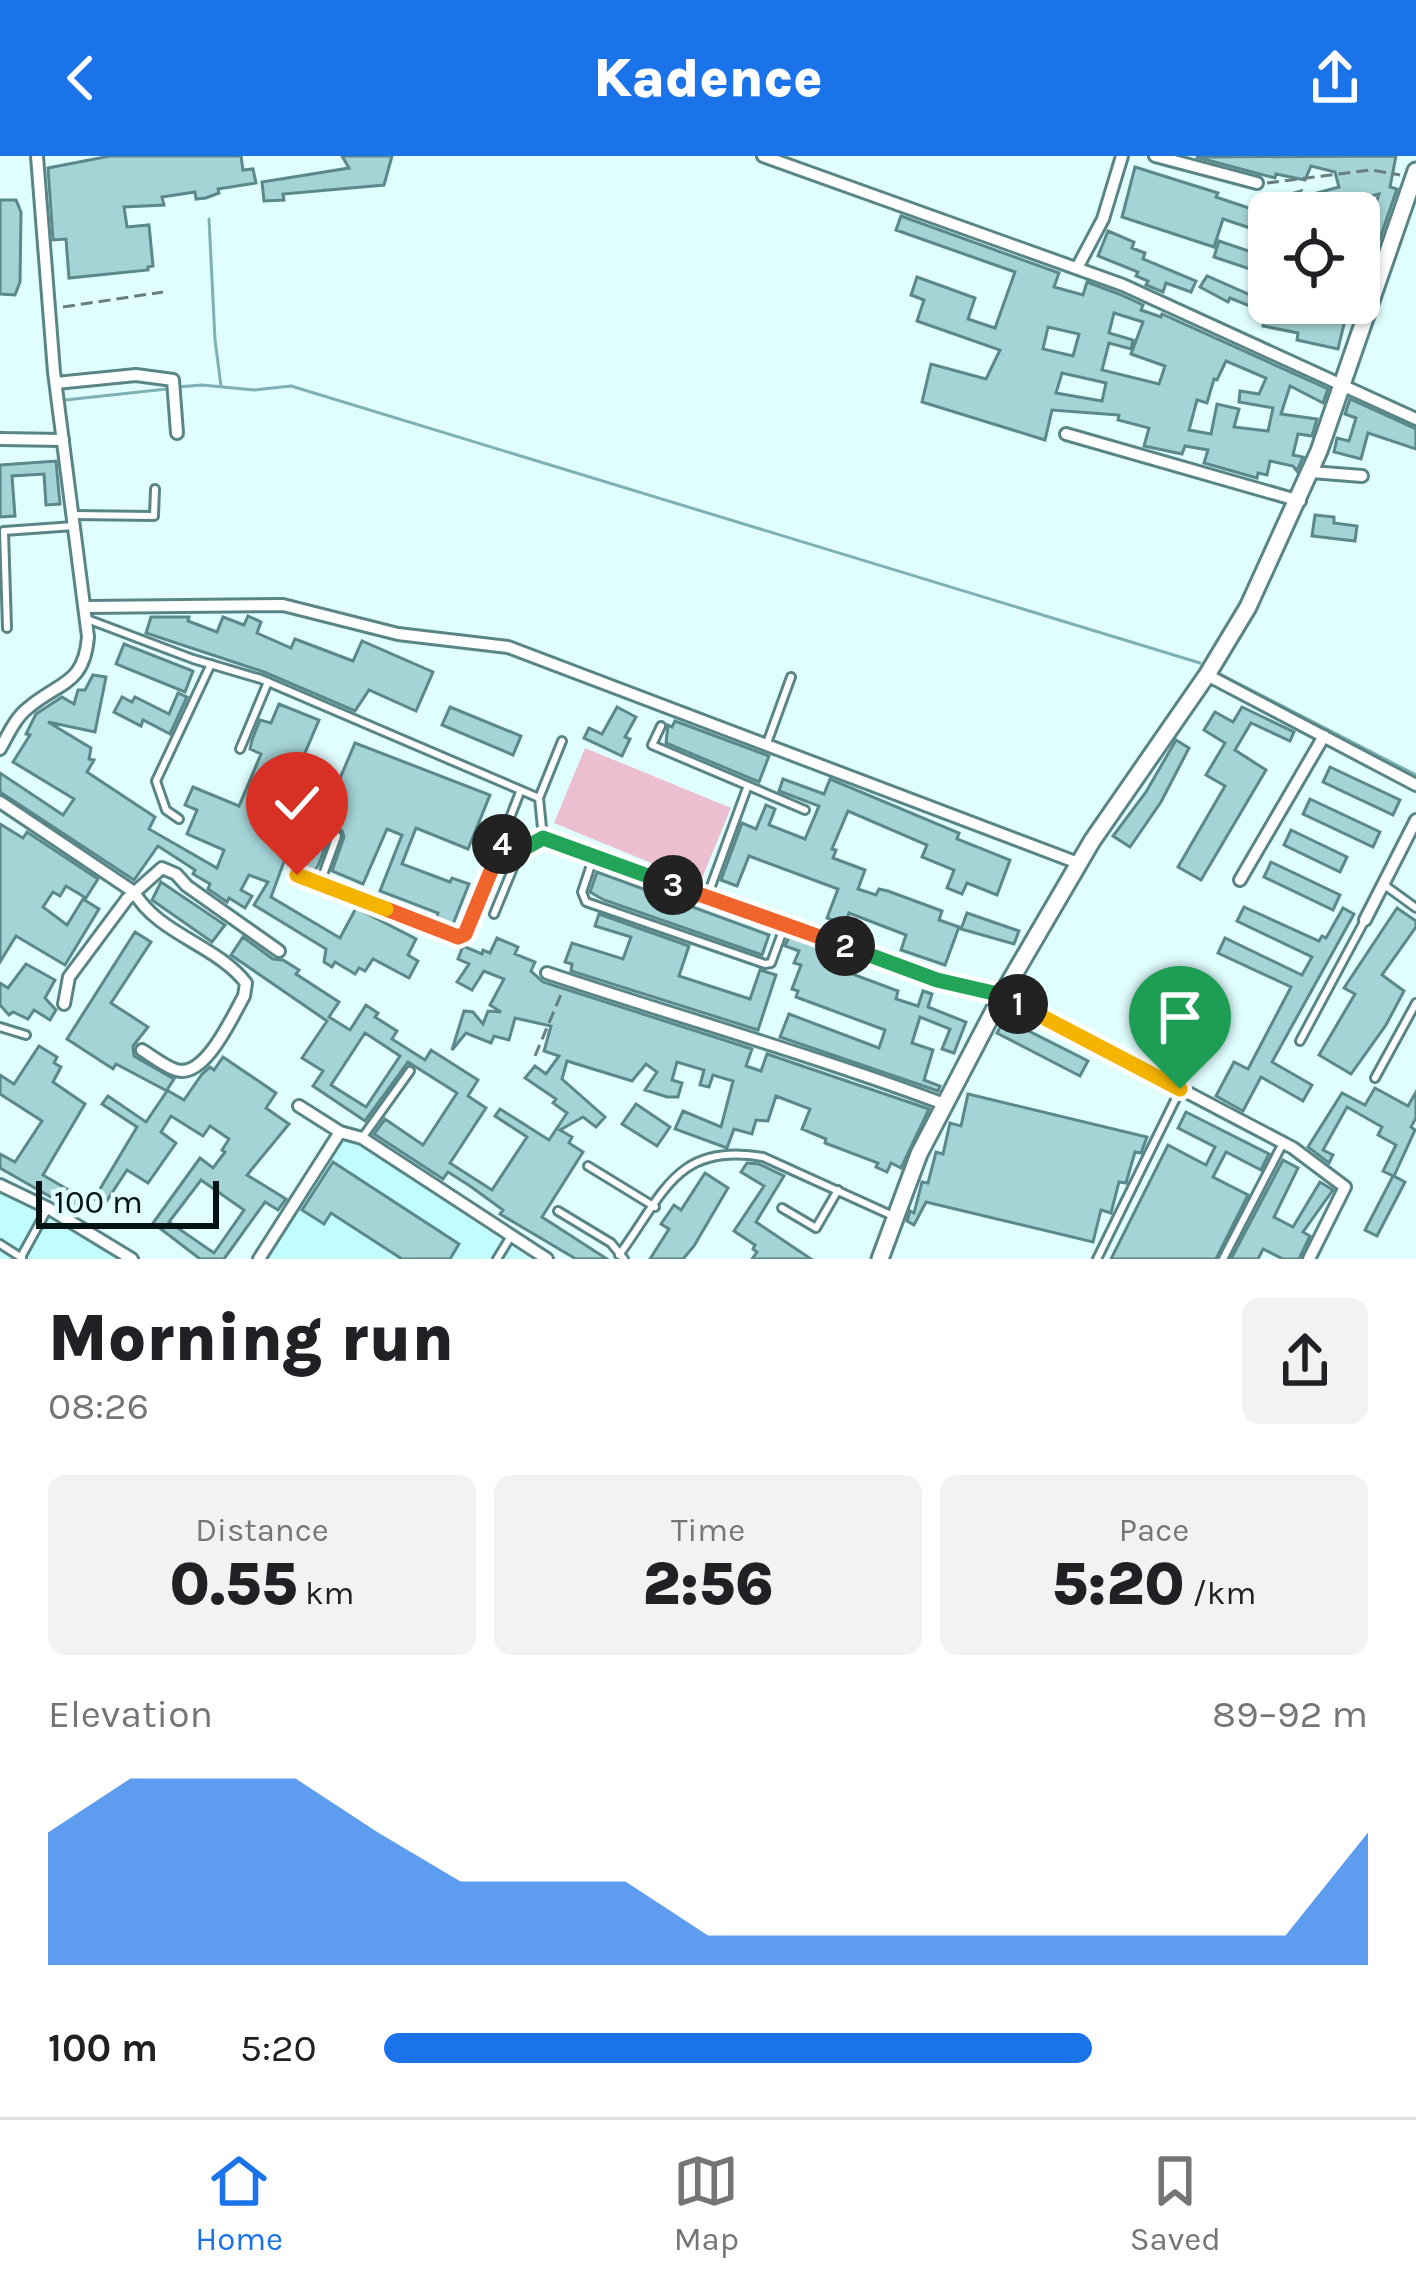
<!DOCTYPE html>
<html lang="en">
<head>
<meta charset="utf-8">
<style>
	body { margin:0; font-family:Karla,sans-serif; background:#f2f2f2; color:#202124; height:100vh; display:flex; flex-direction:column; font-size:45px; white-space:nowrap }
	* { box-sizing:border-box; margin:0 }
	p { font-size:39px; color:#757577 }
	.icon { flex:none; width:66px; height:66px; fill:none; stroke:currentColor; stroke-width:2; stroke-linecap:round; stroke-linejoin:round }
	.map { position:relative; height:1103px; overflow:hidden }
	.panel { display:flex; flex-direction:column; background:#fff; flex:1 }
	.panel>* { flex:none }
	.fabs { position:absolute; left:1248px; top:36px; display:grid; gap:24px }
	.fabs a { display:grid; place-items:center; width:132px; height:132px; border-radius:18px; background:#fff; box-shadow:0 3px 9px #0004; font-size:60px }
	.scale { position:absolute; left:36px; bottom:30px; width:183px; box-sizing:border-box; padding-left:12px; border:6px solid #031314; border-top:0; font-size:33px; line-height:42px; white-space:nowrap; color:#031314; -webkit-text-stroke:9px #e1feff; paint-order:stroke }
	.pin { position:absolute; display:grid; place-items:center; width:102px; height:102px; color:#fff; margin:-123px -51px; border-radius:50% 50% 50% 0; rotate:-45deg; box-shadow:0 0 12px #0007 }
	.pin .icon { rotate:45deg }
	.km { position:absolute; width:60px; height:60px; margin:-30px; border-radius:50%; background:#222; color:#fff; font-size:33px; line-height:60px; text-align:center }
	.round { display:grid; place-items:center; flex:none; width:126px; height:126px; border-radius:18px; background:#f2f2f2 }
	.overview { display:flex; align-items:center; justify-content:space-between; height:204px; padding:0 48px }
	h1 { font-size:66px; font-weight:800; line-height:90px }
	.figures { display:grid; grid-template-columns:repeat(3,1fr); gap:18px; height:204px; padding:12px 48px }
	.figures div { display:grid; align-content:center; border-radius:18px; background:#f2f2f2; text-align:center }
	.figures b { font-size:60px; font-weight:800 }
	.figures small { font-size:33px; font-weight:400 }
	.figures p { font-size:33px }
	.chart { height:336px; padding:24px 48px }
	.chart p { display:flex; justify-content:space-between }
	.chart svg { width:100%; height:216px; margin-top:12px; fill:#1a73e8; opacity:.7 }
	ul { padding:0 48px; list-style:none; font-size:39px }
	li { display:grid; grid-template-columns:192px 144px 1fr; align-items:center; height:90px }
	li i { height:30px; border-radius:15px; background:#1a73e8 }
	header { display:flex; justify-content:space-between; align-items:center; height:156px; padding:0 48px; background:#1a73e8; color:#fff; font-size:54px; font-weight:800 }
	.dock { display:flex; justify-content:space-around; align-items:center; height:168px; border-top:3px solid #e0e0e0; background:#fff; font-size:33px; color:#757577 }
	.dock a { display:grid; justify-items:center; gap:6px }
	.dock .active { color:#1a73e8 }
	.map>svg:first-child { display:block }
</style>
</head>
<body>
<header><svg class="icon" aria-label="back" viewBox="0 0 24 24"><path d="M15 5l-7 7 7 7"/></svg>Kadence<svg class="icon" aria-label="share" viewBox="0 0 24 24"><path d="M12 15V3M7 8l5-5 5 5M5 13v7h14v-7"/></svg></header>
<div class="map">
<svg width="1416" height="1103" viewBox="0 0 1416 1103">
	<rect width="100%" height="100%" fill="#e1feff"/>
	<g fill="#c1fcfe">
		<path d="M345,984L356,986L530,1103H263L335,988Z"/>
		<path d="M0,1037L17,1044L118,1103H0Z"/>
	</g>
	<path fill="#ebbfd0" d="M585,592L731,652L700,727L554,667Z"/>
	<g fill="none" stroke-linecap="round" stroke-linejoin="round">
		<g stroke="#7db1b3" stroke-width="3">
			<path d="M209,63L215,184L221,230"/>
			<path d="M177,231L202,229L254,234L291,230L1200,507"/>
			<path d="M65,244L167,233"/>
			<path d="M1220,518L1416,619"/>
		</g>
	</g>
	<g fill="#a5d4d6" stroke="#5b888a" stroke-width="3" fill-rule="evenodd">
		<path d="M110,0H241L243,14L253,13L256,27L218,33L219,37L206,42L196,43L195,36L162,41L164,49L124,51L127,71L149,69L153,110L148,111V114L69,122L66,83L53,84L48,12Z"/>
		<path d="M342,0H392L384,29L283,38L284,44L264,45L262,26L349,12Z"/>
		<path d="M1396,0L1390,31L1397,33L1359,143V62L1370,65L1379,38L1310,57H1286L1281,41L1301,35L1299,42L1339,31L1335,16L1311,10L1305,24L1276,18L1275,22L1196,1Z"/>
		<path d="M1135,11L1218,37L1216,41L1261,56L1256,74L1223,63L1214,91L1122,61Z"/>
		<path d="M0,44H16L21,56L20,126L15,139L0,138Z"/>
		<path d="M901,60L1059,117L1054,131L1083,139L1087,126L1119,138L1143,149L1141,154L1161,161L1162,158L1328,233L1323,247L1290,230L1281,258L1317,263L1312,280L1298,278L1293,299L1303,301L1297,315L1293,310L1270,305L1267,319L1258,317L1257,322L1204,307L1208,294L1185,290L1182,298L1144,290L1149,272L1118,264L1119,259L1052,254L1045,284L922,246L931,208L986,223L1000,194L917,165L924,144L911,139L917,121L975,142L968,163L995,172L1015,116L896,74ZM1114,157L1143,166L1131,198L1165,210L1159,228L1102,214L1109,187L1131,193L1133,184L1109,177ZM1048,171L1079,178L1073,200L1043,193ZM1226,205L1266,222L1259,238L1240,235L1239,246L1273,252L1268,275L1234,271L1239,253L1217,248L1211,278L1189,274L1197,244L1207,247L1214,223L1217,224ZM1062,217L1106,227L1102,245L1056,237Z"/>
		<path d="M1108,75L1134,86L1132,92L1145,97L1143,103L1196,125L1191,136L1166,127L1163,136L1146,129L1148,125L1136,120L1138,116L1098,100Z"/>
		<path d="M1219,85L1269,102V147L1340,151L1341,147H1358L1352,162L1346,160L1338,193L1297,184L1298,177L1263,170L1265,156L1230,142L1228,146L1200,131L1207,120L1255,141L1262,117L1214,101Z"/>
		<path d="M1350,243L1416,273V293L1368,277L1361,303L1334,296L1337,282L1349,285L1356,262L1345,258Z"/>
		<path d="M56,305L60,348L46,349L44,318L12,320L15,360L0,361V309Z"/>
		<path d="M1315,359L1334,361V367L1357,370L1355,385L1312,380Z"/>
		<path d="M248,460L261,466L257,477L291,492L295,483L353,505L362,485L433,516L416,555L369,534L355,555L264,516L146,477L151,461H189L188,465L217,476L223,461L244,469Z"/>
		<path d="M124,488L193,515L185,536L116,508Z"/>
		<path d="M93,519L106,521L95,576L48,566L91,592L89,603L94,604L87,616L155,661L149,673L217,712L224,694L187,678L197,654L185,649L193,631L239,650L261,598L250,593L252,584L260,564L271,567L279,548L319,564L293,625L332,641L355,587L490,639L468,693L416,672L402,708L450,726L452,722L469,728L453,768L436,762L438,757L380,735L402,679L387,673L363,728L332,715L344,681L342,675L309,663L306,670L308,675L328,684L318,710L314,715L285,703L271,741L340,782L356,752L416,783L408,799L418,805L409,822L373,803L365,815L359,812L355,818L335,806L332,811L324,806L326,793L254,749L268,726L249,719L241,734L252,740L245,752L229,742L227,746L208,733L210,728L193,718L195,714L158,690L134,724L0,636V617L63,659L74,643L13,606L30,579L26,578L36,558L62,541L74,548L78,534H85Z"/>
		<path d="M178,537L187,541L170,578L143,564L141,570L114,556L122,541L132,546L135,541L169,558Z"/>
		<path d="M450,551L521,580L513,599L442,569Z"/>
		<path d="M617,551L636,561L625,581L630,583L622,600L584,582L589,572L602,578Z"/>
		<path d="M1242,551L1294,576L1290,585L1251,567L1235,594L1266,614L1201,724L1178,711L1225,630L1206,619L1225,587L1204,574L1215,556L1233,566Z"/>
		<path d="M675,565L769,600L759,626L666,587L668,569L672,571Z"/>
		<path d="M1176,584L1189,592L1161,646L1130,691L1113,680L1146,636Z"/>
		<path d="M1330,611L1400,644L1393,659L1323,626Z"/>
		<path d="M783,623L824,638L830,623L959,677L957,683L1010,704L997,739L967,727L962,738L947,732L954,714L922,701L927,689L848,655L832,693L836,694L833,702L865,714L858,733L876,739L879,733L888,735L942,755L939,764L959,771L945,809L901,794L906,779L849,757L845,768L827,762L838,733L749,700L737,730L721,724L742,667L756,673L766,649L775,653L769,669L805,683L819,650L779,635Z"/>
		<path d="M1310,643L1380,676L1373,691L1303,658Z"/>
		<path d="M0,668L23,682L27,676L98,723L86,742L66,730L60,740L53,736L43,751L67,769L83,743L99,753L65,809L16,780L0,806Z"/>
		<path d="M1291,674L1347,701L1340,716L1284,689Z"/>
		<path d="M1271,706L1340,739L1333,754L1264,721Z"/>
		<path d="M597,716L769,779L762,799L604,744L590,736Z"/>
		<path d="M161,726L225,769L212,786L152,744Z"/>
		<path d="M1244,751L1319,785L1322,780L1326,782L1343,752L1354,758L1272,906L1312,929L1303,945L1261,921L1243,955L1216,940L1234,906L1248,913L1291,831L1218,797L1225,782L1302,819L1312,801L1237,765Z"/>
		<path d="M1397,752L1416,765V771L1382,819L1404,835L1386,869L1351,918L1319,899L1355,838L1344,832Z"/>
		<path d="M967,757L1019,775L1014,788L961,773Z"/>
		<path d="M599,758L689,790L679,820L750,843L760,814L776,819L758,874L571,815L572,808L565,806L572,787L623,803L631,781L595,770Z"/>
		<path d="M135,776L151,786L111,847L148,871L133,890L134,900L174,923L167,934L184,944L202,918L210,911L214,914L223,901L276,937L266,952L289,968L247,1019L286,1043L278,1054L265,1046L224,1103H200L153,1067L200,1002L213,1012L225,996L222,994L229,983L210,970L203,980L171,960L161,976L176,987L148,1027L127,1014L104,1049L94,1043L137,971L102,948L108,940L146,966L167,935L116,908L113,913L67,883ZM201,1024L244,1054L214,1097L169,1066Z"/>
		<path d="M243,781L273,803L283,804L299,814L296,818L339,846L329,861L350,874L366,849L378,857L375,861L397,875L392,883L425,904L431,894L478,924L468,940L486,952L450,1007L492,1034L527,981L495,960L500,953L549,984L567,957L553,947L556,943L525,922L535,910L546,918L559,900L544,895L551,870L515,862L509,884L494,880L491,887L466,877L452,894L464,855L473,856L483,868L488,855L501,856L490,849L504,823L484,815L472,834L457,826L469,808L458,803L463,790L482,798L483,794L490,797L497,782L518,791L515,798L535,806L531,815L543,826L752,893L746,910L761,915L767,898L929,953L901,1012L891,1007L887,1016L876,1011L878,1007L825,987L826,983L802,973L810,953L776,940L768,965L756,964L752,978L734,973L727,992L675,973L683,955L721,971L733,925L713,919L709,931L700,929L704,914L677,906L672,924L682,927L678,941H667L645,934L657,916L646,908L632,925L567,905L562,923L605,961L596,971L583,961L560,974L572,981L569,987L583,996L542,1061L607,1103H576L500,1058L503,1054L470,1030L448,1016L443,1023L374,978L385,963L423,989L457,937L408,906L365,965L313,930L323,915L302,902L327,865L231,799ZM365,877L400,900L366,951L331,929Z"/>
		<path d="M789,781L833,797L828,809L898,835L896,843L918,850L923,835L932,838L928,851L966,866L954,897L942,893L950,873L920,861L912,887L933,894L924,924L940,930L938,935L780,881L789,858L879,892L885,874L796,841L798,835L792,833L801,809L794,807L799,795L785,790Z"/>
		<path d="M26,808L55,824L45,842L56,854L50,864L34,854L28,863L13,856L9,859L0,849V827L8,832Z"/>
		<path d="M1009,854L1026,862L1021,871L1088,905L1080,920L997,877Z"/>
		<path d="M39,890L57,901L54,907L61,911L53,926L85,948L43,1019L84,1043L77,1056L0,1012V998L15,1006L42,965L0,938V919L14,928Z"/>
		<path d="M1375,932L1408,950L1416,936V962L1411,971L1415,974L1394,1020L1405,1026L1377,1080L1365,1074L1393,1020L1383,1015L1396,989L1378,979L1382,971L1347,951L1323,994L1333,999L1329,1007L1308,991L1342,937L1365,949Z"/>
		<path d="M968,938L1147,981L1141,997L1135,996L1126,1027L1119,1026L1111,1057L1101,1054L1093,1086L926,1046L914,1069L907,1065L910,1055L914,1057L922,1026L928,1027L936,996L943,998L950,967L961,970Z"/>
		<path d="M636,948L670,971L657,990L622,968Z"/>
		<path d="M1186,956L1269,998L1261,1014L1226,996L1213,1021L1248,1039L1216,1103H1111L1168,989L1206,1009L1215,991L1178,972Z"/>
		<path d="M1283,1004L1298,1012L1274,1061L1293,1071L1320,1026L1333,1034L1303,1076L1310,1080L1299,1103H1283L1263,1093L1258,1103H1231Z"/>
		<path d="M333,1006L459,1088L450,1103H402L331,1057L324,1068L302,1054Z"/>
		<path d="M747,1007L759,1008L784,1020L756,1066L811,1103H752L757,1096L753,1093L755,1089L734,1075L764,1030L741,1016Z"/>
		<path d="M705,1017L728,1032L694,1090L683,1103H650L669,1073L661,1068L674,1049L681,1054Z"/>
	</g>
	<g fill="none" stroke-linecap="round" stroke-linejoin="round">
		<defs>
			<g id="lane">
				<path d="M73,359L154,360L155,333"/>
				<path d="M4,375L7,472"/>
				<path d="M4,375L74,370"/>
				<path d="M87,463L193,503L261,523L539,642L543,682L937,824L999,838"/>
				<path d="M661,570L652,589L805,654"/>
				<path d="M767,587L791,521"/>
				<path d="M240,593L268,526"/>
				<path d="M539,642L562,585"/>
				<path d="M179,663L166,654L156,625L211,508"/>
				<path d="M313,670L337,680L320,727"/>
				<path d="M501,688L520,695L543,682"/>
				<path d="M594,700L582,736L586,746L765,808L771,807L785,769"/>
				<path d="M297,719L458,781L465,778L520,636"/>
				<path d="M1383,728L1416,752"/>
				<path d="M707,741L747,632"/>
				<path d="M494,758L520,695"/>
				<path d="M0,871L26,879"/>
				<path d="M1300,885L1365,764"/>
				<path d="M1375,922L1416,847"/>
				<path d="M362,982L410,915"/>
				<path d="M588,1010L655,1051"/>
				<path d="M782,1052L816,1072L838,1034"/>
				<path d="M558,1055L611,1087L624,1103"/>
				<path d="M0,1088L22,1102"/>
				<path d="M619,1099C664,1038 676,986 763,1001L893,1060"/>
				<path d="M21,1101L48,1052"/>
				<path d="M497,1103L511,1080"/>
				<path d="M1097,1103L1180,934"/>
				<path d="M1223,1103L1283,987"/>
			</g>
			<g id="street">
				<path d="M763,0L1123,129L1416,263"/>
				<path d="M1155,0L1257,27"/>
				<path d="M1077,112L1103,63L1122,0"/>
				<path d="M56,227L136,219L173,224L177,277"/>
				<path d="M1066,278L1300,345"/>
				<path d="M0,283L63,284"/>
				<path d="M1311,316L1362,320"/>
				<path d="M86,451L283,449L398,478L508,491L1078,707"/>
				<path d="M1207,519L1416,629"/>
				<path d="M0,593C8,579 15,562 28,552C60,525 84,529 88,481L54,216L37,0"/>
				<path d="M0,646L134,736C158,778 217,789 246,827L244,840C232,861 205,923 176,914C164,910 152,900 142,894"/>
				<path d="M1240,724L1324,580"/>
				<path d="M1365,764L1416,664"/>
				<path d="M547,817C679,861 813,899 944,948"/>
				<path d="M1002,839L1293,992L1345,1031L1309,1103"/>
				<path d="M64,848L69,821L127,743L162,712L176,718L187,730L279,795"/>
				<path d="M299,950L340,976L362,982L547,1103"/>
				<path d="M0,1029L48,1052L132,1103"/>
				<path d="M259,1103L340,976"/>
			</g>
			<path id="secondary" d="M880,1103L919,998L1002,839L1092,685L1207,519L1248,451L1319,295L1416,15"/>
		</defs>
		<use href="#lane" stroke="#598587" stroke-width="12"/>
		<use href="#street" stroke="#598587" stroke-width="16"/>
		<use href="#secondary" stroke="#598587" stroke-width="21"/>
		<g stroke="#687e7f" stroke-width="3" stroke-dasharray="12 6" stroke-linecap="butt">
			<path d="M1267,27L1371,14L1400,19"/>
			<path d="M63,151L163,136"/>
			<path d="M535,900L562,836"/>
		</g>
		<use href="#lane" stroke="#fff" stroke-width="6"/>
		<use href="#street" stroke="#fff" stroke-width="10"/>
		<use href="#secondary" stroke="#fff" stroke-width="15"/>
	</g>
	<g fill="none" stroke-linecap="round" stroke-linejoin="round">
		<defs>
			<path id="split-1" d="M1018,848L1180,933"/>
			<path id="split-2" d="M845,790L937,824L1002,839L1018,848"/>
			<path id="split-3" d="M673,729L845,790"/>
			<path id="split-4" d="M502,688L520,695L543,682L673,729"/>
			<path id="split-5" d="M386,753L458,781L465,778L502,688"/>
			<path id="split-6" d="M297,719L386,753"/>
		</defs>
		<use href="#split-1" stroke="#fff" stroke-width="24"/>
		<use href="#split-2" stroke="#fff" stroke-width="24"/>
		<use href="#split-3" stroke="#fff" stroke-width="24"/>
		<use href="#split-4" stroke="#fff" stroke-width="24"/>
		<use href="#split-5" stroke="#fff" stroke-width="24"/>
		<use href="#split-6" stroke="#fff" stroke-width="24"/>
		<use href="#split-1" stroke="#f5b400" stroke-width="15"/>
		<use href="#split-2" stroke="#22a559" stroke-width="15"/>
		<use href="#split-3" stroke="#f0652b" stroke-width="15"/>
		<use href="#split-4" stroke="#22a559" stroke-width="15"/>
		<use href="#split-5" stroke="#f0652b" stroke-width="15"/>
		<use href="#split-6" stroke="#f5b400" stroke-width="15"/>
	</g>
</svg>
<div class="fabs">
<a><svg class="icon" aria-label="locate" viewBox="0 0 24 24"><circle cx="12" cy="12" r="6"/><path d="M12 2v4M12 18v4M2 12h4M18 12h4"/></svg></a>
</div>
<div class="scale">100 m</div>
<div class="pin" style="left:1180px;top:933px;background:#1e9e55"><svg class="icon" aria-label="arrive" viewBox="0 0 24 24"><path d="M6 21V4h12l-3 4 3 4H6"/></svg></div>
<div class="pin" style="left:297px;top:719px;background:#d93025"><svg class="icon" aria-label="check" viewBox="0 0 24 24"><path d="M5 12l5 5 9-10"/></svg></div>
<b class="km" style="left:1018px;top:848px">1</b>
<b class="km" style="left:845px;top:790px">2</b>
<b class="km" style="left:673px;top:729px">3</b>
<b class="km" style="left:502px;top:688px">4</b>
</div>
<section class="panel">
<div class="overview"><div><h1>Morning run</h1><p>08:26</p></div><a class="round"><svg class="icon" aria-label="share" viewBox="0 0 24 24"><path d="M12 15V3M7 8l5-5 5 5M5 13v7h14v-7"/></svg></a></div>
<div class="figures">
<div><p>Distance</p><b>0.55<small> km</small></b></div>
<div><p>Time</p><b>2:56</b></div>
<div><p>Pace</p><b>5:20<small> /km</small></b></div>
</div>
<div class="chart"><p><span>Elevation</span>89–92 m</p>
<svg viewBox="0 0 160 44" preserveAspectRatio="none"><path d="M0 44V17L10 6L20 6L30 6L40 17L50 27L60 27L70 27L80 38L90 38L100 38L110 38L120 38L130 38L140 38L150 38L160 17V44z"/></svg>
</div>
<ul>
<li><b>100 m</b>5:20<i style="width:72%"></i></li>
</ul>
</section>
<nav class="dock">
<a class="active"><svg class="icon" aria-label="home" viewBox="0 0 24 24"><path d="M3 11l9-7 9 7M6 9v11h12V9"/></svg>Home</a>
<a><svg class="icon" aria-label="map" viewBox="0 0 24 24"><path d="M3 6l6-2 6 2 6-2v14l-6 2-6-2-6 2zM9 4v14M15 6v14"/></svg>Map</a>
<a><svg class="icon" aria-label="saved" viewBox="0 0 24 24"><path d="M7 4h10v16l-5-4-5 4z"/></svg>Saved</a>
</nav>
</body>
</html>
